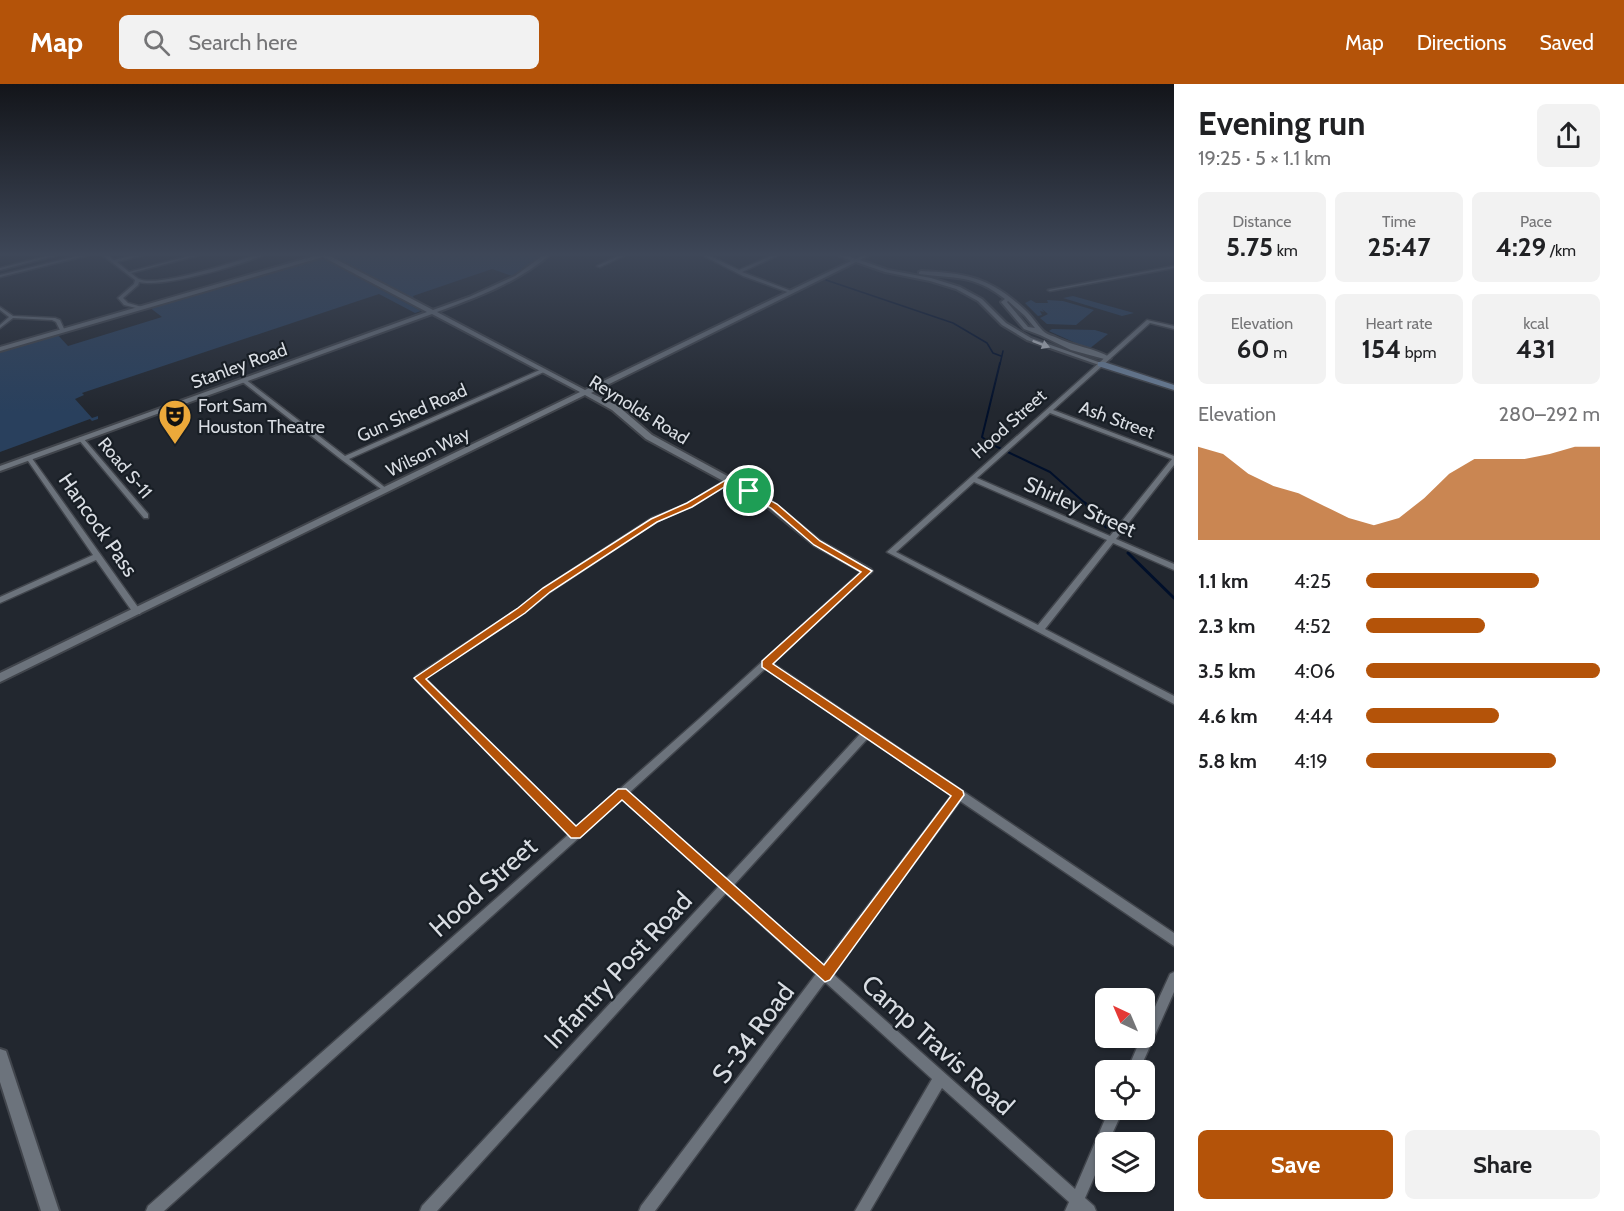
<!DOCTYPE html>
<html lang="en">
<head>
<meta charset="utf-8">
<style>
	body { margin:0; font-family:Cabin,sans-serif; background:#f2f2f2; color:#202124; height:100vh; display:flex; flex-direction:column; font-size:22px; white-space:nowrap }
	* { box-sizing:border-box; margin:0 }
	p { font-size:20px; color:#757577 }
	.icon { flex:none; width:33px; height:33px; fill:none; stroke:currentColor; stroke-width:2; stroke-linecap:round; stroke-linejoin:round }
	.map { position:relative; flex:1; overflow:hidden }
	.details { display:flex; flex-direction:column; background:#fff; width:450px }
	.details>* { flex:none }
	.needle { width:39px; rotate:316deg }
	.buttons { position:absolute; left:1095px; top:904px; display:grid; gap:12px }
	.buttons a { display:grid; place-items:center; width:60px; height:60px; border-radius:9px; background:#fff; box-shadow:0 2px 4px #0004; font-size:30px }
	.pin { position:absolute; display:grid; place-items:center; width:51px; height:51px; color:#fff; margin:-26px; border:3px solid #fff; border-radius:50%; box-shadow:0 2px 6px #0007 }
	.round { display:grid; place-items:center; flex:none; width:63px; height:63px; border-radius:9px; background:#f2f2f2 }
	.head { display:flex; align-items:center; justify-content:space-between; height:102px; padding:0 24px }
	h1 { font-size:33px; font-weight:700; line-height:45px }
	.stats { display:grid; grid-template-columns:repeat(3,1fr); gap:9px; height:102px; padding:6px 24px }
	.stats div { display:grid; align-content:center; border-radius:9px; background:#f2f2f2; text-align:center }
	.stats b { font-size:26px; font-weight:700 }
	.stats small { font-size:16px; font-weight:400 }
	.stats p { font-size:16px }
	.chart { height:168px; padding:12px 24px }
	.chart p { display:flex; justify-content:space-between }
	.chart svg { width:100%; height:108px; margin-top:6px; fill:#b45309; opacity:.7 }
	.primary-button { display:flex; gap:12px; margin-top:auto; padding:12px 24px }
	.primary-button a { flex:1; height:69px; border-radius:9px; background:#b45309; color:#fff; font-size:24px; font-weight:700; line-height:69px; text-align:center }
	.primary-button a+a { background:#f2f2f2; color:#202124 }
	ul { padding:0 24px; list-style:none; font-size:20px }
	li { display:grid; grid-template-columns:96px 72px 1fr; align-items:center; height:45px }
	li i { height:15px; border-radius:8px; background:#b45309 }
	header { display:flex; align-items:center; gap:36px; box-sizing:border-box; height:84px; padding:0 30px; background:#b45309; color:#fff }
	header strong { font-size:28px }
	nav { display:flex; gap:33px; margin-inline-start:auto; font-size:21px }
	.search { width:420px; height:54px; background:#f2f2f2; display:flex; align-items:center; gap:15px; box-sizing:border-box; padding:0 21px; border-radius:9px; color:#757577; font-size:22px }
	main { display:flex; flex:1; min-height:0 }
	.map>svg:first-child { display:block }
</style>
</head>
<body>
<header>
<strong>Map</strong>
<div class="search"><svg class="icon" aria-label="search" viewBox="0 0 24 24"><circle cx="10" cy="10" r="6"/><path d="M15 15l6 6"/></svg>Search here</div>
<nav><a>Map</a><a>Directions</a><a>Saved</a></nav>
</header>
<main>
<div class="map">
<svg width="1174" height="1127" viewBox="0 0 1174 1127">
	<rect width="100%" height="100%" fill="#22272f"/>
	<g fill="#29405d">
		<path d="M336,170H543L512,192L492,185L413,212L414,215L332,172Z"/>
		<path d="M317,175H324L421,227L415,229L379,210L82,309L84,311L75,315L92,334L98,332V335L92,337L90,335L0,368V266L57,250L68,262L162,233L149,223Z"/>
		<path d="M1073,212L1134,229L1122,232L1063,214Z"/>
		<path d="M1031,216L1036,219H1048L1047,216L1063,217L1094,226L1076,241L1047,240L1040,234L1048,230L1042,225L1044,228L1040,227L1042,231L1038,232L1025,219Z"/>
		<path d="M1052,245L1095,246L1108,250L1089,265L1051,248L1049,247Z"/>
	</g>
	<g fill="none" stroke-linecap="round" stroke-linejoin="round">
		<g stroke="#000f2a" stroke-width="1.5">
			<path d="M826,196L953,239L987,259L993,269L1001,272"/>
			<path d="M1000,280L1003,267"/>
		</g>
		<path stroke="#000f2a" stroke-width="2" d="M1000,279L982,353L991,360L1050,388L1086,420"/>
		<g stroke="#000f2a" stroke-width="3">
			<path d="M1085,419L1106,443"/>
			<path d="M1128,469L1174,514"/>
		</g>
		<defs>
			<g id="minor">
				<path d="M54,170H62L0,186V184Z"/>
				<path d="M85,170H93L0,193V191Z"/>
				<path d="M101,170H106L114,176L139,170H147L117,178L129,188L196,170H203L131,189C132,190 138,195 139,195C158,204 237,177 259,170H266C241,181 165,204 139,198L138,201L123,214L128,219L142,223V225H140L124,221L118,214L134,200L135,196Z"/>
				<path d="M622,170H628L600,183L597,182Z"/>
				<path d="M700,170H706L739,186L775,170H781L742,188L794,208L790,209L743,192Z"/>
				<path d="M1174,182V184L1050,207L1048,206Z"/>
				<path d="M0,223L13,232L55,234L60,236L65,247L61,248L56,238L52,236L13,234L0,244V241L9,233L0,226Z"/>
				<path d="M1147,236L1174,242V245L1150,239L1053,326L1174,372V381L1116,455L1174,480V486L1113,459L1045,545L1174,612V620L887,468ZM1050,329L1172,375L1110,452L977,394ZM974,398L1107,456L1038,541L896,468Z"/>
				<path d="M542,285L545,287L544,288L349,375L387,405V407L385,408L342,376L240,296L245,295L345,372Z"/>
				<path d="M81,353L83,354L148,430V434H144L79,356V354Z"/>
				<path d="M29,372L31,373L140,526L141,528L140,530H134L96,476L0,519V513L93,471L26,374Z"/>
				<path d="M729,394L731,395V397L691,422L656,438L550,508L524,529L425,594L576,744L699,635L864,485H870L871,487L870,489L772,579L1174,849V862L960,717L832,889L1075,1105L1109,1026H1123L1108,1059H1106V1066L1085,1114L1094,1122L1096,1127H1065L1069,1118L942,1004L870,1127H855L932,995L825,898L655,1127H639L641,1122L816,890L726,809L437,1127H420L422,1122L719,802L622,715L164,1127H146L148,1122L569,750L416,596L415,594L416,592L518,525L544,504L652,434L687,420ZM766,584L861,649L726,795L629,709ZM868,654L952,711L823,881L733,802Z"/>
				<path d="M1174,888V908L1139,987H1127L1141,954H1144V947L1170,890Z"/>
			</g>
			<g id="tertiary">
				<path d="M321,170H329L328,171L433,226L469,213L515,192L545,170H551C518,198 478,213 437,228L585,306L851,177L835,170H843L856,175L865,170H871L860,176L888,186L931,194L960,203L982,215L1006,239L1031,254L1104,280L1099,281L1027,256L1002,241L978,217L956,205L930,197L885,188L856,178L591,309L618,322L652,351L766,413L820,457L870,485L872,487L870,489H864L814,461L760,417L646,355L612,326L585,311L0,598V589L580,308L432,230L0,387V382L427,228L323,173L0,267V263Z"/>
				<path d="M921,187C967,189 991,194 1025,226C1032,232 1037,241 1043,247C1046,250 1052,252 1055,253C1073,262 1095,264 1111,274L1108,276L1071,266L1040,251L1024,245L1001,218L1005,215C973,190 956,195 919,190V188ZM1008,217L1025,232L1035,244L1028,243L1007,218Z"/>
				<path d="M0,965L6,967L8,973L59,1127H41L0,998Z"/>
			</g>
			<path id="secondary" d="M1098,278H1104L1174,301V306L1098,282Z"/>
		</defs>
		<use href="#minor" stroke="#41454c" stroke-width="3"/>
		<use href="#tertiary" stroke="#41454c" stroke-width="4"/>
		<use href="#secondary" stroke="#41454c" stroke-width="3"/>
		<use href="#minor" fill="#6c737c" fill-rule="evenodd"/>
		<use href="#tertiary" fill="#6c737c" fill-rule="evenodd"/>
		<use href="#secondary" fill="#6b7f98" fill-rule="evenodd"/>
	</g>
	<defs><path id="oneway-solid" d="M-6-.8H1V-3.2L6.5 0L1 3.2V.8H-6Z" transform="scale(1.5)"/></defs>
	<use fill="#bec2c9" href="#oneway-solid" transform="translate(1041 260) rotate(21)"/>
	<linearGradient id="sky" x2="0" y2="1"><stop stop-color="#13151a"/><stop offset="0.52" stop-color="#3e4758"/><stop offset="1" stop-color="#3e4758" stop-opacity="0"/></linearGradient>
	<rect width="1174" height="328" fill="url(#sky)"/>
	<path fill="#b45309" stroke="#fff" stroke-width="1.5" fill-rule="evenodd" d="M729,394L777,420L820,457L872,487L773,580L963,707L964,711L830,896L825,898L622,716L580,754H571L414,594L518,524L543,504L651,435L687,419ZM729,400L771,424L814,461L861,488L762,577V583L951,712L824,881L626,705H618L576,742L426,595L525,529L550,508L657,438L692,423Z"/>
	<defs>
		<symbol id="theatre-pin" viewBox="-11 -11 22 30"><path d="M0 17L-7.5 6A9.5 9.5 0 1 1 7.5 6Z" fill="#eca93a" stroke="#181e25"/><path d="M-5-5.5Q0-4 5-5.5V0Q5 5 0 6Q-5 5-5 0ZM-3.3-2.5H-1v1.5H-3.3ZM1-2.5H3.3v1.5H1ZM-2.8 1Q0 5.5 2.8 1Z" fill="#111"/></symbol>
	</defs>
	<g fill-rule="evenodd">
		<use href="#theatre-pin" x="156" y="313" width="38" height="52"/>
	</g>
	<g text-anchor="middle" stroke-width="4.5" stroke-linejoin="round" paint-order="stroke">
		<g font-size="18" fill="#d9dde3" stroke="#181e25">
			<text transform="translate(239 282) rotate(-20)" y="6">Stanley Road</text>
			<text transform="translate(639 326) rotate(32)" y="6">Reynolds Road</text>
			<text transform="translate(412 329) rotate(-24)" y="6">Gun Shed Road</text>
			<text transform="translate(1117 336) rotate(20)" y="6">Ash Street</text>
			<text transform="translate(1009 340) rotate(-42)" y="6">Hood Street</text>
			<text transform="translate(428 368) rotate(-26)" y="6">Wilson Way</text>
			<text transform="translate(125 384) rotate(50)" y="6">Road S-11</text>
		</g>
		<g font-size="18" fill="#d9dde3" stroke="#181e25" text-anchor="start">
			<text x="198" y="328">Fort Sam<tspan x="198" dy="21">Houston Theatre</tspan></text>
		</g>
		<g font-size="21" fill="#d9dde3" stroke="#181e25">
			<text transform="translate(1080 423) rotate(24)" y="7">Shirley Street</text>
			<text transform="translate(98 441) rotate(55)" y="7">Hancock Pass</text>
		</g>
		<g font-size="26" fill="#d9dde3" stroke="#181e25">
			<text transform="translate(483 803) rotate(-42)" y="9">Hood Street</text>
			<text transform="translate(618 886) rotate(-47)" y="9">Infantry Post Road</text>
			<text transform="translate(753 949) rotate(-53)" y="9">S-34 Road</text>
			<text transform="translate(938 961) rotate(42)" y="9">Camp Travis Road</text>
		</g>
	</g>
</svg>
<div class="buttons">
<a><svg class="needle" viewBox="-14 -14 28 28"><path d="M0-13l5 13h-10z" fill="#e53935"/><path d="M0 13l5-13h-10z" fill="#757577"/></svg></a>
<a><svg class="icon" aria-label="locate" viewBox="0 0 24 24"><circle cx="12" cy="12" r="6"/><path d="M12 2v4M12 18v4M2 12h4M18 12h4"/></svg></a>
<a><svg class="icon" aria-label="layers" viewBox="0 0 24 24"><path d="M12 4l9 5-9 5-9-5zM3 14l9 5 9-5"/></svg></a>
</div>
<div class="pin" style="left:749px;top:407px;background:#1e9e55"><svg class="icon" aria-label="arrive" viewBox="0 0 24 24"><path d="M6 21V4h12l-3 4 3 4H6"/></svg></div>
</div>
<section class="details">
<div class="head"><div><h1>Evening run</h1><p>19:25 · 5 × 1.1 km</p></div><a class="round"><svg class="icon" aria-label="share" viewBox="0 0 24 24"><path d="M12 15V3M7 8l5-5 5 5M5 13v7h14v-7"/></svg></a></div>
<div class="stats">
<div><p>Distance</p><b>5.75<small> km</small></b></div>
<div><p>Time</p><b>25:47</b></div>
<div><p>Pace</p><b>4:29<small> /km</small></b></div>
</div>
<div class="stats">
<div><p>Elevation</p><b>60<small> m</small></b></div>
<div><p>Heart rate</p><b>154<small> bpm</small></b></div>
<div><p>kcal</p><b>431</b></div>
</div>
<div class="chart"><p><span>Elevation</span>280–292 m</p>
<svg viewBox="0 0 160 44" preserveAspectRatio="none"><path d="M0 44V6L10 9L20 17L30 22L40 25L50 30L60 35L70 38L80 35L90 27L100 17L110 11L120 11L130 11L140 9L150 6L160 6V44z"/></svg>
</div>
<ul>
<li><b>1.1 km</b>4:25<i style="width:74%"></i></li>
<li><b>2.3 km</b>4:52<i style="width:51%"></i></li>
<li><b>3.5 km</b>4:06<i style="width:100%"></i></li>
<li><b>4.6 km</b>4:44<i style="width:57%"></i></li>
<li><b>5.8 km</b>4:19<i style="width:81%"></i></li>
</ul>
<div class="primary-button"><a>Save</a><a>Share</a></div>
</section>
</main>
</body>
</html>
